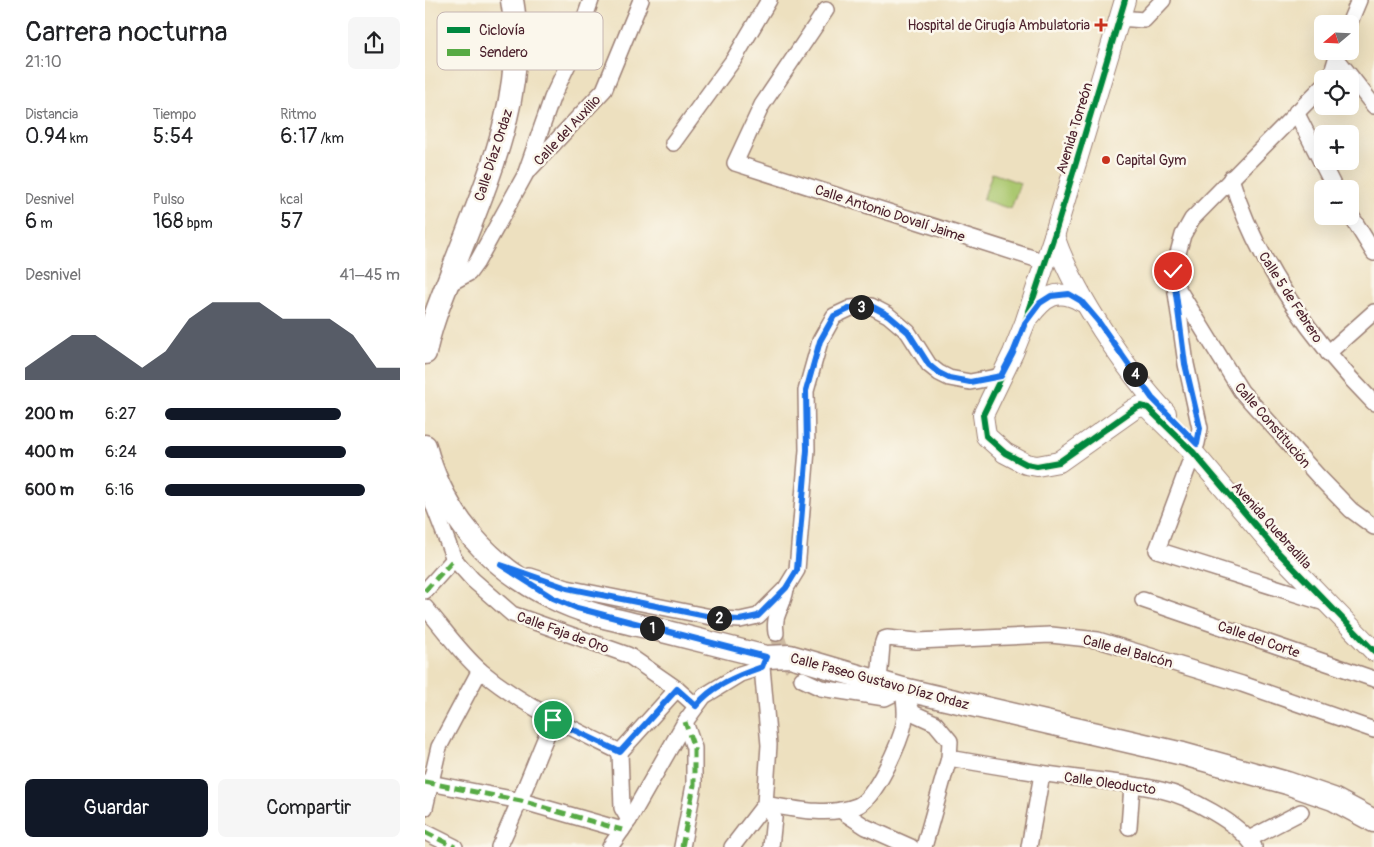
<!DOCTYPE html>
<html lang="es">
<head>
<meta charset="utf-8">
<style>
	body { margin:0; font-family:Pangolin,sans-serif; background:#f6f6f6; color:#202124; height:100vh; display:flex; flex-direction:column; font-size:19px; white-space:nowrap }
	* { box-sizing:border-box; margin:0 }
	p { font-size:16px; color:#757577 }
	.icon { flex:none; width:28px; height:28px; fill:none; stroke:currentColor; stroke-width:2; stroke-linecap:round; stroke-linejoin:round }
	.map { position:relative; flex:1; overflow:hidden }
	.side { display:flex; flex-direction:column; background:#fff; width:425px }
	.side>* { flex:none }
	.needle { width:32px; rotate:251deg }
	.tools { position:absolute; left:889px; top:15px; display:grid; gap:10px }
	.tools a { display:grid; place-items:center; width:45px; height:45px; border-radius:8px; background:#fff; box-shadow:0 5px 20px #0002; font-size:25px }
	.pin { position:absolute; display:grid; place-items:center; width:42px; height:42px; color:#fff; margin:-21px; border:2px solid #fff; border-radius:50%; box-shadow:0 1px 5px #0007 }
	.km { position:absolute; width:25px; height:25px; margin:-12px; border-radius:50%; background:#222; color:#fff; font-size:14px; line-height:25px; text-align:center }
	.round { display:grid; place-items:center; flex:none; width:52px; height:52px; border-radius:8px; background:#f6f6f6 }
	.summary { display:flex; align-items:center; justify-content:space-between; height:85px; padding:0 25px }
	h1 { font-size:28px; font-weight:600; line-height:38px }
	.metrics { display:grid; grid-template-columns:repeat(3,1fr); gap:8px; height:85px; padding:5px 25px }
	.metrics div { display:grid; align-content:center }
	.metrics b { font-size:21px; font-weight:600 }
	.metrics small { font-size:14px; font-weight:400 }
	.metrics p { font-size:14px }
	.chart { height:140px; padding:10px 25px }
	.chart p { display:flex; justify-content:space-between }
	.chart svg { width:100%; height:90px; margin-top:5px; fill:#111827; opacity:.7 }
	.primary-button { display:flex; gap:10px; margin-top:auto; padding:10px 25px }
	.primary-button a { flex:1; height:58px; border-radius:8px; background:#111827; color:#fff; font-size:20px; font-weight:600; line-height:58px; text-align:center }
	.primary-button a+a { background:#f6f6f6; color:#202124 }
	ul { padding:0 25px; list-style:none; font-size:16px }
	li { display:grid; grid-template-columns:80px 60px 1fr; align-items:center; height:38px }
	li i { height:12px; border-radius:6px; background:#111827 }
	main { display:flex; flex:1; min-height:0 }
	.map>svg:first-child { display:block }
</style>
</head>
<body>
<main>
<section class="side">
<div class="summary"><div><h1>Carrera nocturna</h1><p>21:10</p></div><a class="round"><svg class="icon" aria-label="share" viewBox="0 0 24 24"><path d="M12 15V3M7 8l5-5 5 5M5 13v7h14v-7"/></svg></a></div>
<div class="metrics">
<div><p>Distancia</p><b>0.94<small> km</small></b></div>
<div><p>Tiempo</p><b>5:54</b></div>
<div><p>Ritmo</p><b>6:17<small> /km</small></b></div>
</div>
<div class="metrics">
<div><p>Desnivel</p><b>6<small> m</small></b></div>
<div><p>Pulso</p><b>168<small> bpm</small></b></div>
<div><p>kcal</p><b>57</b></div>
</div>
<div class="chart"><p><span>Desnivel</span>41–45 m</p>
<svg viewBox="0 0 160 44" preserveAspectRatio="none"><path d="M0 44V38L10 30L20 22L30 22L40 30L50 38L60 30L70 14L80 6L90 6L100 6L110 14L120 14L130 14L140 22L150 38L160 38V44z"/></svg>
</div>
<ul>
<li><b>200 m</b>6:27<i style="width:75%"></i></li>
<li><b>400 m</b>6:24<i style="width:77%"></i></li>
<li><b>600 m</b>6:16<i style="width:85%"></i></li>
</ul>
<div class="primary-button"><a>Guardar</a><a>Compartir</a></div>
</section>
<div class="map">
<svg width="949" height="847" viewBox="0 0 949 847">
	<rect width="100%" height="100%" fill="#fbf7ec"/>
	<filter id="ink" filterUnits="userSpaceOnUse"><feTurbulence type="fractalNoise" baseFrequency=".02" numOctaves="2"/><feDisplacementMap in="SourceGraphic" scale="10" xChannelSelector="R" yChannelSelector="G"/><feConvolveMatrix kernelMatrix="1 2 1 2 8 2 1 2 1" color-interpolation-filters="sRGB"/></filter>
	<filter id="wash" filterUnits="userSpaceOnUse"><feTurbulence type="fractalNoise" baseFrequency=".0096" numOctaves="4" result="noise"/><feDisplacementMap in="SourceGraphic" scale="20" xChannelSelector="R" yChannelSelector="G"/><feGaussianBlur stdDeviation="1.12" result="paint"/><feColorMatrix in="noise" values="0 0 0 0 0 0 0 0 0 0 0 0 0 0 0 0 0 1.4 0 .05"/><feComposite in="paint" operator="in"/></filter>
	<g filter="url(#wash)">
		<rect width="100%" height="100%" fill="#ede0bf"/>
		<path fill="#abc86f" stroke="#7a744d" d="M567,173L595,183L586,209L558,200Z"/>
	</g>
	<g filter="url(#ink)">
		<g fill="none" stroke-linecap="round" stroke-linejoin="round">
			<path stroke="#ccb9a1" stroke-width="15" stroke-dasharray="15 8" stroke-linecap="butt" d="M351,633L359,658L377,679"/>
			<defs>
				<g id="minor">
					<path d="M401,10L337,105L310,163L620,262"/>
					<path d="M694,18L719,20L738,0"/>
					<path d="M924,24L934,0"/>
					<path d="M912,59L949,106"/>
					<path d="M905,79L913,53"/>
					<path d="M898,86L767,219L758,235L748,271L761,364L775,428L772,443L732,550L903,604"/>
					<path d="M871,112L910,189"/>
					<path d="M248,143L309,59L344,0"/>
					<path d="M104,170L179,90L216,0"/>
					<path d="M806,178C830,260 889,343 949,403"/>
					<path d="M925,214L949,253"/>
					<path d="M22,285L44,273L52,262L100,175L127,98L145,60L166,0"/>
					<path d="M753,289L816,391L893,476L926,510L949,527"/>
					<path d="M903,353L949,312"/>
					<path d="M0,483L29,559L48,580L87,614L203,655L252,689L271,706"/>
					<path d="M105,576L142,588L296,619L315,620L333,616L361,588L372,570L382,450L381,391L395,341L409,316L426,308L446,306L463,315L483,332L504,365L514,373L524,378L545,382L576,376"/>
					<path d="M0,591L29,559"/>
					<path d="M718,600L949,679"/>
					<path d="M0,607C18,628 35,653 56,671C98,706 147,728 195,752L197,808L204,820"/>
					<path d="M351,633C348,613 358,609 361,589"/>
					<path d="M340,659L337,667L344,745L340,804L349,818L346,847"/>
					<path d="M377,679L396,688L460,698L478,689"/>
					<path d="M454,681L457,645L459,639L462,638L492,641L626,635L673,640L817,684L949,730"/>
					<path d="M481,698L488,713L510,723L525,741L524,758L499,847"/>
					<path d="M195,752L252,689"/>
					<path d="M524,758C564,765 604,772 645,777C675,781 707,783 736,790C763,796 815,823 829,847"/>
					<path d="M0,782L96,801L197,830"/>
					<path d="M340,804C369,809 404,817 432,806C450,799 475,743 479,724C482,713 479,701 478,689"/>
					<path d="M0,808L14,747L55,670"/>
					<path d="M415,810L441,827L486,847"/>
					<path d="M704,827L707,786"/>
					<path d="M0,832L30,847"/>
					<path d="M824,839L876,812"/>
					<path d="M74,847C94,805 110,762 128,720"/>
					<path d="M185,847L204,820L260,722L279,696L315,674L337,667"/>
					<path d="M257,847L269,785V748L260,722"/>
					<path d="M307,847L340,804"/>
					<path d="M604,847L617,774"/>
				</g>
				<g id="tertiary">
					<path d="M700,0L629,236L600,323L588,353L558,415L561,436L580,453L601,464L612,466L634,462L709,409L716,406L723,408L768,452L853,552L949,651"/>
					<path d="M629,236C648,292 701,371 741,413"/>
					<path d="M604,317C619,297 632,287 656,301"/>
				</g>
				<g id="secondary">
					<path d="M0,353C5,327 15,302 25,277C58,189 104,97 87,0"/>
					<path d="M0,446C18,515 64,567 128,598C159,614 196,621 230,629C267,638 304,648 341,657L365,656L478,689L758,754L862,783L908,799L949,821"/>
				</g>
			</defs>
			<use href="#minor" stroke="#9c8075" stroke-width="18"/>
			<use href="#tertiary" stroke="#9c8075" stroke-width="22"/>
			<use href="#secondary" stroke="#9c8075" stroke-width="25"/>
			<use href="#minor" stroke="#fff" stroke-width="15"/>
			<use href="#tertiary" stroke="#fff" stroke-width="20"/>
			<use href="#secondary" stroke="#fff" stroke-width="22"/>
			<g stroke="#57aa44" stroke-width="5" stroke-dasharray="10 5" stroke-linecap="butt">
				<path d="M0,591L29,559"/>
				<path d="M195,752L252,689"/>
				<path d="M0,782L96,801L197,830"/>
				<path d="M0,832L30,847"/>
				<path d="M257,847L269,785V748L260,722"/>
			</g>
			<defs>
				<g id="cycleway">
					<path d="M700,0L629,236L600,323L588,353L558,415L561,436L580,453L601,464L612,466L634,462L709,409L716,406L723,408L768,452L853,552L949,651"/>
					<path d="M76,565L142,588L296,619L315,620L333,616L361,588L372,570L382,450L381,391L395,341L409,316L426,308L446,306L463,315L483,332L504,365L514,373L524,378L545,382L576,376"/>
				</g>
			</defs>
			<use href="#cycleway" stroke="#fbf7ec" stroke-width="9"/>
			<use href="#cycleway" stroke="#00873e" stroke-width="6"/>
		</g>
	</g>
	<g fill="none" stroke-linecap="round" stroke-linejoin="round" filter="url(#ink)">
		<defs>
			<path id="route" d="M128,720L195,752L252,689L271,706C287,686 313,675 337,667L341,657L152,608L128,598L76,565L142,588L296,619L315,620L333,616L361,588L372,570L382,450L381,391L395,341L409,316L426,308L446,306L463,315L483,332L504,365L514,373L524,378L545,382L576,376L588,353L600,323L615,303L626,296L644,294L656,301L673,321L727,398L772,444L775,428L760,364L748,271"/>
		</defs>
		<use href="#route" stroke="#fff" stroke-width="10"/>
		<use href="#route" stroke="#1a73e8" stroke-width="6"/>
	</g>
	<g fill="#c8321e" stroke="#fbf7ec" stroke-width="2">
		<path d="M673.5 17.5h5v5h5v5h-5v5h-5v-5h-5v-5h5z"/>
		<circle cx="681" cy="160" r="5"/>
	</g>
	<g text-anchor="middle" stroke-width="5" stroke-linejoin="round" paint-order="stroke">
		<g font-size="14" fill="#4a1f2b" stroke="#fbf7ec" text-anchor="end">
			<text x="665" y="30">Hospital de Cirugía Ambulatoria</text>
			<text x="691" y="165" text-anchor="start">Capital Gym</text>
		</g>
		<g font-size="14" fill="#4a1f2b" stroke="#fbf7ec">
			<text transform="translate(649 128) rotate(-73)" y="5">Avenida Torreón</text>
			<text transform="translate(142 130) rotate(-47)" y="5">Calle del Auxilio</text>
			<text transform="translate(68 155) rotate(-72)" y="5">Calle Díaz Ordaz</text>
			<text transform="translate(465 213) rotate(18)" y="5">Calle Antonio Dovalí Jaime</text>
			<text transform="translate(866 297) rotate(57)" y="5">Calle 5 de Febrero</text>
			<text transform="translate(848 425) rotate(49)" y="5">Calle Constitución</text>
			<text transform="translate(847 525) rotate(48)" y="5">Avenida Quebradilla</text>
			<text transform="translate(138 632) rotate(20)" y="5">Calle Faja de Oro</text>
			<text transform="translate(834 639) rotate(19)" y="5">Calle del Corte</text>
			<text transform="translate(703 651) rotate(15)" y="5">Calle del Balcón</text>
			<text transform="translate(455 681) rotate(15)" y="5">Calle Paseo Gustavo Díaz Ordaz</text>
			<text transform="translate(685 783) rotate(8)" y="5">Calle Oleoducto</text>
		</g>
	</g>
	<rect x="12" y="12" width="166" height="58" rx="8" fill="#fbf7ec" stroke="#c6b6b2" stroke-width="1"/>
	<rect x="22" y="27" width="23" height="6" fill="#00873e"/>
	<rect x="22" y="49" width="23" height="7" fill="#57aa44"/>
	<g font-size="14" fill="#4a1f2b">
		<text x="54" y="35">Ciclovía</text>
		<text x="54" y="57">Sendero</text>
	</g>
</svg>
<div class="tools">
<a><svg class="needle" viewBox="-14 -14 28 28"><path d="M0-13l5 13h-10z" fill="#e53935"/><path d="M0 13l5-13h-10z" fill="#757577"/></svg></a>
<a><svg class="icon" aria-label="locate" viewBox="0 0 24 24"><circle cx="12" cy="12" r="6"/><path d="M12 2v4M12 18v4M2 12h4M18 12h4"/></svg></a>
<a>+</a>
<a>−</a>
</div>
<div class="pin" style="left:128px;top:720px;background:#1e9e55"><svg class="icon" aria-label="arrive" viewBox="0 0 24 24"><path d="M6 21V4h12l-3 4 3 4H6"/></svg></div>
<div class="pin" style="left:748px;top:271px;background:#d93025"><svg class="icon" aria-label="check" viewBox="0 0 24 24"><path d="M5 12l5 5 9-10"/></svg></div>
<b class="km" style="left:227px;top:628px">1</b>
<b class="km" style="left:294px;top:618px">2</b>
<b class="km" style="left:436px;top:307px">3</b>
<b class="km" style="left:710px;top:374px">4</b>
</div>
</main>
</body>
</html>
